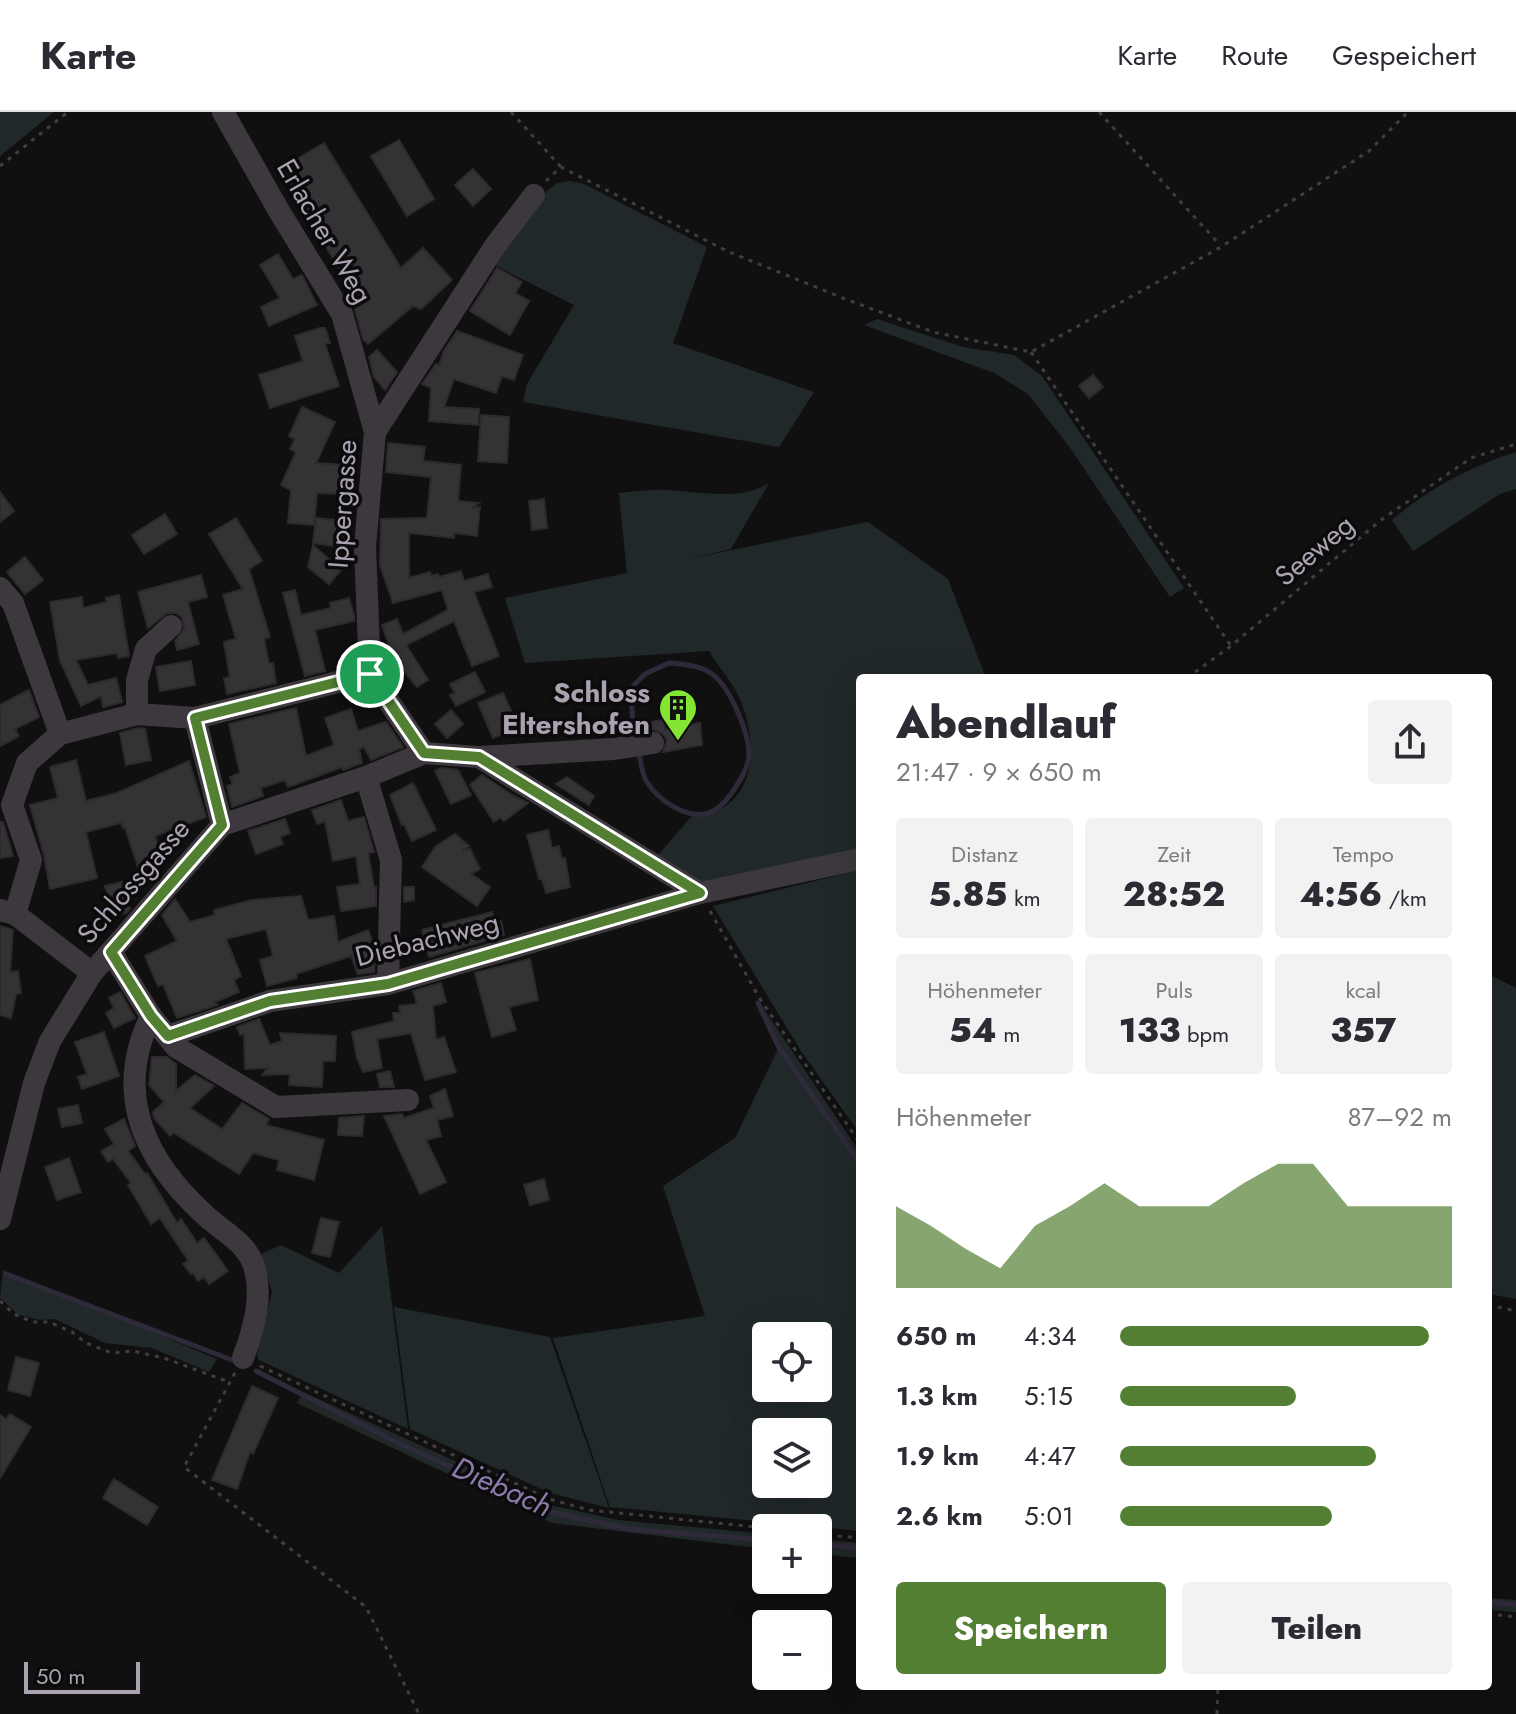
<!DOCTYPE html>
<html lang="de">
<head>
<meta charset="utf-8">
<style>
	body { margin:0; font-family:Jost,sans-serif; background:#f2f2f3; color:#2b2b33; height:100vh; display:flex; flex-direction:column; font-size:30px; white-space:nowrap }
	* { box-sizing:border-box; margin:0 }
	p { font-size:26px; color:#7c7c81 }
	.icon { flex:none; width:44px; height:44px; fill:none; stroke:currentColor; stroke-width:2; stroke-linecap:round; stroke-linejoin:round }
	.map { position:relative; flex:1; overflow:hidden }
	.sheet { position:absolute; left:856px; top:562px; width:636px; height:1016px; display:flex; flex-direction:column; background:#fff; border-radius:8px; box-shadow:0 8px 32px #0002 }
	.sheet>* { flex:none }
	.tools { position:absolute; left:752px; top:1210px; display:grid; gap:16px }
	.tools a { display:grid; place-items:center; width:80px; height:80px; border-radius:8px; background:#fff; box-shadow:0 8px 32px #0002; font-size:40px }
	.scale { position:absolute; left:24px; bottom:20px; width:116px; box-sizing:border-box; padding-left:8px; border:4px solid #aba2b1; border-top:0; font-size:22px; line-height:28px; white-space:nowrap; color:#aba2b1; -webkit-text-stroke:6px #0c0b0c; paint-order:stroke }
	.pin { position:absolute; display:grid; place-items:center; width:68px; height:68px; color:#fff; margin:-34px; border:4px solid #fff; border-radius:50%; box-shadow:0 2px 8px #0007 }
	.round { display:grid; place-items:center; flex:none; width:84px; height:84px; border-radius:8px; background:#f2f2f3 }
	.headline { display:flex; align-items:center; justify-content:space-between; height:136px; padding:0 40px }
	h1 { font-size:44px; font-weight:800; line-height:60px }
	.metrics { display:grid; grid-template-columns:repeat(3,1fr); gap:12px; height:136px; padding:8px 40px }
	.metrics div { display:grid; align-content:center; border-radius:8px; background:#f2f2f3; text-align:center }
	.metrics b { font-size:34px; font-weight:800 }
	.metrics small { font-size:22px; font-weight:400 }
	.metrics p { font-size:22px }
	.chart { height:224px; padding:16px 40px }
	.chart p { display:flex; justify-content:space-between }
	.chart svg { width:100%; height:144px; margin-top:8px; fill:#537f33; opacity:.7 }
	.action { display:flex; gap:16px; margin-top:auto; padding:16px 40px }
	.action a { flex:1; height:92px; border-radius:8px; background:#537f33; color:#fff; font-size:32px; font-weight:800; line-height:92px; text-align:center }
	.action a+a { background:#f2f2f3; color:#2b2b33 }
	ul { padding:0 40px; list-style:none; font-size:26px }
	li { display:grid; grid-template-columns:128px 96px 1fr; align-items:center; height:60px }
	li i { height:20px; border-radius:10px; background:#537f33 }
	header { display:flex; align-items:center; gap:48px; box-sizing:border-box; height:112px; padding:0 40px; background:#fff; border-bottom:2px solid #e1e1e2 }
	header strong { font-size:38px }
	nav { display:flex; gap:44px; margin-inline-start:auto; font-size:28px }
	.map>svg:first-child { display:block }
</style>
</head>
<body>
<header>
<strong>Karte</strong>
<nav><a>Karte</a><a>Route</a><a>Gespeichert</a></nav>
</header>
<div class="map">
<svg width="1516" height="1602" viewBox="0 0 1516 1602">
	<rect width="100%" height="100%" fill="#111011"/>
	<g fill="#212829" fill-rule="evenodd">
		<path d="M0,0H54L0,44Z"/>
		<path d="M570,69L584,72L707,135L673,231L814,280L779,335L523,290L527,272L574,193L496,154L497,137L547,79L557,71Z"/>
		<path d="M877,207L963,235L1014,243L1042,264L1184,476L1170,485L1071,337L1028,282L994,261L864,213Z"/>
		<path d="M1516,340V377L1500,382L1413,439L1392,408C1428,377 1471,354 1516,340Z"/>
		<path d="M769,371L731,437L688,447L868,410L948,467L986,566H860V747L700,781L651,751L691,705C754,700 760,641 742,592C735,573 719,556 709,539L525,551L505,486L627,461L619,381C633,380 648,377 663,378C696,379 740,390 769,371Z"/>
		<path d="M860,758V1022L801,939L713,794Z"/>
		<path d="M1488,862L1516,876V1187L1488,1182Z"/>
		<path d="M758,888L860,1041V1419L610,1395L553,1226L705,1204L663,1074L735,1026L778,937ZM766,1224H818V1276H766ZM766,1320H818V1372H766Z"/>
		<path d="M382,1114L408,1317L259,1248L257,1243L272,1180L261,1142L281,1133L339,1161Z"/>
		<path d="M3,1158L217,1247L209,1260L152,1236L105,1231L55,1207L40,1208L19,1203L0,1186Z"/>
		<path d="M394,1195L550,1225L609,1396L550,1381L410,1317Z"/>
		<path d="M303,1280L554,1394L618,1408L766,1422V1437L552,1411L297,1291Z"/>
		<path d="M818,1427L860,1431V1446L818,1442Z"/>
		<path d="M1488,1486L1516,1488V1500L1488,1498Z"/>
	</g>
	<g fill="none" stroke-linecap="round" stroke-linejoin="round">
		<g stroke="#2f2a39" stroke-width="5">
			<path d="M669,551C706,553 719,560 735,594C741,607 749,627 749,642C749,659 726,695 709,701C687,708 658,688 647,670C641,661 640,645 638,634C633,613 630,596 633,574L645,562Z"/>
			<path d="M758,891L778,934L860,1052"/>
			<path d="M6,1162L232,1248"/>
			<path d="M256,1259L400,1332L552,1400L628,1417L766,1428"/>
			<path d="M818,1432L860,1436"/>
			<path d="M1488,1490L1516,1493"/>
		</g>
	</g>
	<g fill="#353236" stroke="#2d2a2d" stroke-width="2">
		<path d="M399,28L434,87L407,104L371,44Z"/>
		<path d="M324,31L401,156L423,136L452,168L421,197L413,194L368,232L363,227L355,197L363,190L346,161L343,163L280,57Z"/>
		<path d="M473,57L491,77L473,94L455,73Z"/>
		<path d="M278,142L293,167L302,163L317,193L269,214L261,195L280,186L260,153Z"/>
		<path d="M497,156L522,170L515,181L529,189L510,223L470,199Z"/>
		<path d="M320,216H325L330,231L325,232L339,274L270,296L259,263L303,249L295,224Z"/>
		<path d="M457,219L523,243L514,268L502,264L496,281L454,267L444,295L479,297L478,313L429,309L431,276L422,272L436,252L439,253L444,239Z"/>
		<path d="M377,238L397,260L385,278L374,265L369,245Z"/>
		<path d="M1093,263L1103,275L1089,286L1079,274Z"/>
		<path d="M302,295L335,310L316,351L356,354L354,376H342V382L317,381L314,413L288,411L291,378L281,373L296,340L290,337L295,327L289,324Z"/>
		<path d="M481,303L509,305L507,351L478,349Z"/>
		<path d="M388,331L425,335L423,349L461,353L458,389L479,391L471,396L480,395L477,424L454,421V426L409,421V466L430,460L431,464L438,462L439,465L461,459L464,469L488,462L492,475L474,480L499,544L472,554L454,509L406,533L428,568L417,575L395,549L382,513L397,507L403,522L448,498L442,478L393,491L380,453L381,407L427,406L431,365L386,360Z"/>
		<path d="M0,380L14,399L0,410Z"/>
		<path d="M544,387L547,416L532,418L529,389Z"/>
		<path d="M165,402L177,422L144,442L132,423Z"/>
		<path d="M236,406L262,449L249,457L270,525L264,527L269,552L273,551L276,571L227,582L224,566L230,565L224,530L236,527L223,483L243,477L209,422Z"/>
		<path d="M316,406L345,409L342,435L313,431Z"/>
		<path d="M313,433L341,458L329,472L308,455Z"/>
		<path d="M25,445L43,468L25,482L7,460Z"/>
		<path d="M201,463L207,485L188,490L199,532L177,538L175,529L184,517L182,505L176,501H167L148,516L138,480Z"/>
		<path d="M295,478L301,503L331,496L330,491L349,486L354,504V509L315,518L325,559L305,564L283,481Z"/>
		<path d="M119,483L129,544L118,546L117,541L76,548L88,573L116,566L122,590L103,595L101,584L81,594L60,549L50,490L82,485L83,496L107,490L106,486Z"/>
		<path d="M191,549L195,573L160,579L156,555Z"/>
		<path d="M475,560L485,580L456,594L450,583L455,581L450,572Z"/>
		<path d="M29,578L39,605L15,617L19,624L0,634V593Z"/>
		<path d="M503,581L513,603L524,598L529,610L493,626L478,591Z"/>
		<path d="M296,596L306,644L334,633L325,606L351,597L358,619L386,610L403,635L371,648L364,635L359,637L362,651L343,658L342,655L288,675L285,668L261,676L263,684L232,695L227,674L233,672L230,665L240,661L229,612Z"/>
		<path d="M451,598L463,612L447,626L435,612Z"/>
		<path d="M663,608L665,617L700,611L702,633L663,640L667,628L663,622L652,617L651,610Z"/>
		<path d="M138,616L145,617L151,648L126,653L120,621Z"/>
		<path d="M76,648L86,689L117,681L189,649L206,705L155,724L163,747L138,755L125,715L123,716L121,711L86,720L97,766L50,777L44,743L30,693L58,686L50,655Z"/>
		<path d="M442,656L458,658L471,683L451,692L435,659Z"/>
		<path d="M482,663L512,683L528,691L504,709L500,705L494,710L470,673Z"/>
		<path d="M567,665L594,684L589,693L556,672Z"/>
		<path d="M413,671L436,718L412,729L404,712L402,713L390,683Z"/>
		<path d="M341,688L348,709L364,705L374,740L368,741L374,775H376V794L341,799L337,775L360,772L356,744L333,749L325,709L317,712L312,698Z"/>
		<path d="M285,707L290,721L280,725L283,732L256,742L248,719Z"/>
		<path d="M0,710H3L13,744L0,746Z"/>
		<path d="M548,718L552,736L559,734L562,747L565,746L570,775L546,781L542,767H539L527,723Z"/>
		<path d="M455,722L469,734L462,739L470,737L480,757L471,762L490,775L477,794L422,755L436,734Z"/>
		<path d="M122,770L130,797L126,801L113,804L105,774Z"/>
		<path d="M404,775H414V788L404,790Z"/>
		<path d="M301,784L308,808L334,804L338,830L368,818L375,835L374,860L358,862L351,844L296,862L297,866L267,874L260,848L273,844L266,817L226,827L241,864L234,868L239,880L215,890L217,893L177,906L163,872L158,874L145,844L177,829L162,803L175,787L190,810L215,803L214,798L252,788Z"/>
		<path d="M492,800L495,811L501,809L504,823L429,845L422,818Z"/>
		<path d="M0,814L13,818L10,860L18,859L21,881L16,882L11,906L0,903Z"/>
		<path d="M530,847L538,888L509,895L516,918L492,925L475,861Z"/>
		<path d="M441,871L446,890L433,894L436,928L444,925L456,960L425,968L411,921L377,927L382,956L363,960L357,946L352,920L394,909L393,901H400L399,894L417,892L413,879Z"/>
		<path d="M120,880L135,906L114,916L106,901L114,896L109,886Z"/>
		<path d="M259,907L270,933L282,929L280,921L336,924L335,949H323L322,975L289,973L290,962L262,963L268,956L245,957L244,922L240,923L237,915Z"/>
		<path d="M104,920L119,964L82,977L78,965L87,962L75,930Z"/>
		<path d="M152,945H167L176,952V979L195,963L214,974L190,996L222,1017L242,991L269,1007L266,1013L324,1028L314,1068L277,1058L279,1048L253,1041L239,1062L174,1021L170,1024L154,1006L153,1000L164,990L149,973Z"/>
		<path d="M390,959L394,975H380L377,962Z"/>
		<path d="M445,977L453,1004L437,1008L441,1024L426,1028L446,1070L420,1082L384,1004L402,1002L404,1006L434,996L430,984Z"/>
		<path d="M78,993L82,1011L62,1015L58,997Z"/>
		<path d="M364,1004L362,1024L338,1023L339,1006Z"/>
		<path d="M124,1007L135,1034L128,1039L145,1062L147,1061L177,1111L181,1107L197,1131L204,1126L228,1159L209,1172L204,1165L198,1169L193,1161L191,1162L183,1152L188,1148L160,1106L151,1112L128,1073L131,1071L113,1047L108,1050L101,1039L114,1032L105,1017Z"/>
		<path d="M69,1046L81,1080L57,1088L45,1055Z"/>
		<path d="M544,1067L549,1088L530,1093L524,1073Z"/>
		<path d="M321,1106L339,1110L330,1145L312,1141Z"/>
		<path d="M16,1245L39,1251L30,1284L8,1278Z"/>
		<path d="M252,1274L278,1286L253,1342L250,1340L237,1377L212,1368Z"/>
		<path d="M10,1302L31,1315L0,1366V1303L6,1307Z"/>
		<path d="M114,1367L158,1395L147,1413L103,1386Z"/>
	</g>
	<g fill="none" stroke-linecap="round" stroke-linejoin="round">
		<g stroke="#423d44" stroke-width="3" stroke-dasharray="4 6" stroke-linecap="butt">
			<path d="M511,0L561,55"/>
			<path d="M1099,0L1220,133"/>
			<path d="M0,54L68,0"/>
			<path d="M546,69L561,55L729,140L843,186L933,220L1031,240L1221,135L1369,39L1408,0"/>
			<path d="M1031,240L1231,534"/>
			<path d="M1187,566L1231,534L1381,408L1471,346L1516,332"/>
			<path d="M710,799L760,887L860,1031"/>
			<path d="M0,1189L14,1202L33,1210H49L72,1220L86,1231L112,1241L133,1239L164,1246L229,1270"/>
			<path d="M1488,1193L1516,1199"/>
			<path d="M260,1254L549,1387L589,1398L766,1416"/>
			<path d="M235,1261L184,1355L366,1495L419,1602"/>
			<path d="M818,1422L860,1426"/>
			<path d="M1488,1502L1516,1505"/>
			<path d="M1217,1602L1218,1574"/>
		</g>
		<g stroke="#3c383d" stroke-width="22">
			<path d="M223,0L279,99L342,202L375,320"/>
			<path d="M0,476L13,491L60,622"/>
			<path d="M137,602V568L146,537L171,514"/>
			<path d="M195,606L222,713"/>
			<path d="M424,641L370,562L365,435L375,320L495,134L534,83"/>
			<path d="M479,645L614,637L653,631"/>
			<path d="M366,665L391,748L388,872"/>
			<path d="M0,798L15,802L92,861"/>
			<path d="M15,802L31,748L12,693L27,651L60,622L137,602L195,606L370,562"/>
			<path d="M111,840L151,904L176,935L276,995L408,988"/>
			<path d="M151,904C113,983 145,1049 206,1104C221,1118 245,1130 253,1151C264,1182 254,1217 243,1246"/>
			<path d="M168,924L270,889L388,872L700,781"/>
			<path d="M0,1107L34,971L50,929L92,861L222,713L366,665L424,641L479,645L700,781L860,747"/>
		</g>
	</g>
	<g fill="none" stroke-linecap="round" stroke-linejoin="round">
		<defs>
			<path id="route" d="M370,562L424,641L479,645L700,781L388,872L270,889L168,924L151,904L111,840L222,713L195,606Z"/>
		</defs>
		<use href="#route" stroke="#fff" stroke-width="16"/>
		<use href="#route" stroke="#537f33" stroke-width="10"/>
	</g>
	<defs>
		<symbol id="building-pin" viewBox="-11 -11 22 30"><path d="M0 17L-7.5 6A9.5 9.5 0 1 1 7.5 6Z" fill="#84e633" stroke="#0c0b0c"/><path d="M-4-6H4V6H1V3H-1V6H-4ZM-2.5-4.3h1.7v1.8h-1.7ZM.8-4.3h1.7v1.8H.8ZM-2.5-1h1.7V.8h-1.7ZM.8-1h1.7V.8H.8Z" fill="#111"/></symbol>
	</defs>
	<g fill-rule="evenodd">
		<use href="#building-pin" x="656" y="574" width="44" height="60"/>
	</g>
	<g text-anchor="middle" stroke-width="7" stroke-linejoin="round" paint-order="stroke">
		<g font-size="28" fill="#aba2b1" stroke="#0c0b0c">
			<text transform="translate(325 119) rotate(60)" y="10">Erlacher Weg</text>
			<text transform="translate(342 392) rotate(-86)" y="10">Ippergasse</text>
			<text transform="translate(1314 438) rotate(-40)" y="10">Seeweg</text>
			<text transform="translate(133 769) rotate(-49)" y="10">Schlossgasse</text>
			<text transform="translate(427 827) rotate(-14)" y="10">Diebachweg</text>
		</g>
		<g font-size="28" font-weight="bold" fill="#aba2b1" stroke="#0c0b0c" text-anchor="end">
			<text x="650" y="590">Schloss<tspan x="650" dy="32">Eltershofen</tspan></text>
		</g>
		<g font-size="30" font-style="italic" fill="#8b7aab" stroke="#0c0b0c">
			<text transform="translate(502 1375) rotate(24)" y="10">Diebach</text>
		</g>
	</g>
</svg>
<div class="tools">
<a><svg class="icon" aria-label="locate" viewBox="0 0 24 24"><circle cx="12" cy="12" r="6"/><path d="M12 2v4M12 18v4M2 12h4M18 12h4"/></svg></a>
<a><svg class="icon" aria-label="layers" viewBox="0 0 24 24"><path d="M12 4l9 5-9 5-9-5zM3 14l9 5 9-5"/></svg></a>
<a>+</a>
<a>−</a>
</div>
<div class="scale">50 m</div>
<div class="pin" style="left:370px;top:562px;background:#1e9e55"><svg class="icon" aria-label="arrive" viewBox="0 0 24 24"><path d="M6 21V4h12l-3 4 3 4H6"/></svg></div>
<section class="sheet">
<div class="headline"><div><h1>Abendlauf</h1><p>21:47 · 9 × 650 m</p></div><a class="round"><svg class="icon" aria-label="share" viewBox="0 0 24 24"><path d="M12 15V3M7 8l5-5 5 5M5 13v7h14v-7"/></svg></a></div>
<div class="metrics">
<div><p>Distanz</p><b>5.85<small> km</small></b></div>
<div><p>Zeit</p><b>28:52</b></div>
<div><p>Tempo</p><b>4:56<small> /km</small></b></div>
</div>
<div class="metrics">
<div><p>Höhenmeter</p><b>54<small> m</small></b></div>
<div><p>Puls</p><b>133<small> bpm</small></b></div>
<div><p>kcal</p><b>357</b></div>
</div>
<div class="chart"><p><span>Höhenmeter</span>87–92 m</p>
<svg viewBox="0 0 160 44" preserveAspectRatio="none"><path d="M0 44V19L10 25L20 32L30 38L40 25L50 19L60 12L70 19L80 19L90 19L100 12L110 6L120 6L130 19L140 19L150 19L160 19V44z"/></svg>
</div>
<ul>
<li><b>650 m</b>4:34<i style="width:93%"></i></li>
<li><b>1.3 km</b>5:15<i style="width:53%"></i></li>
<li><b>1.9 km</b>4:47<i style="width:77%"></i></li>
<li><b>2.6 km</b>5:01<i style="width:64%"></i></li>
</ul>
<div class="action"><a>Speichern</a><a>Teilen</a></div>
</section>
</div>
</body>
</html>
